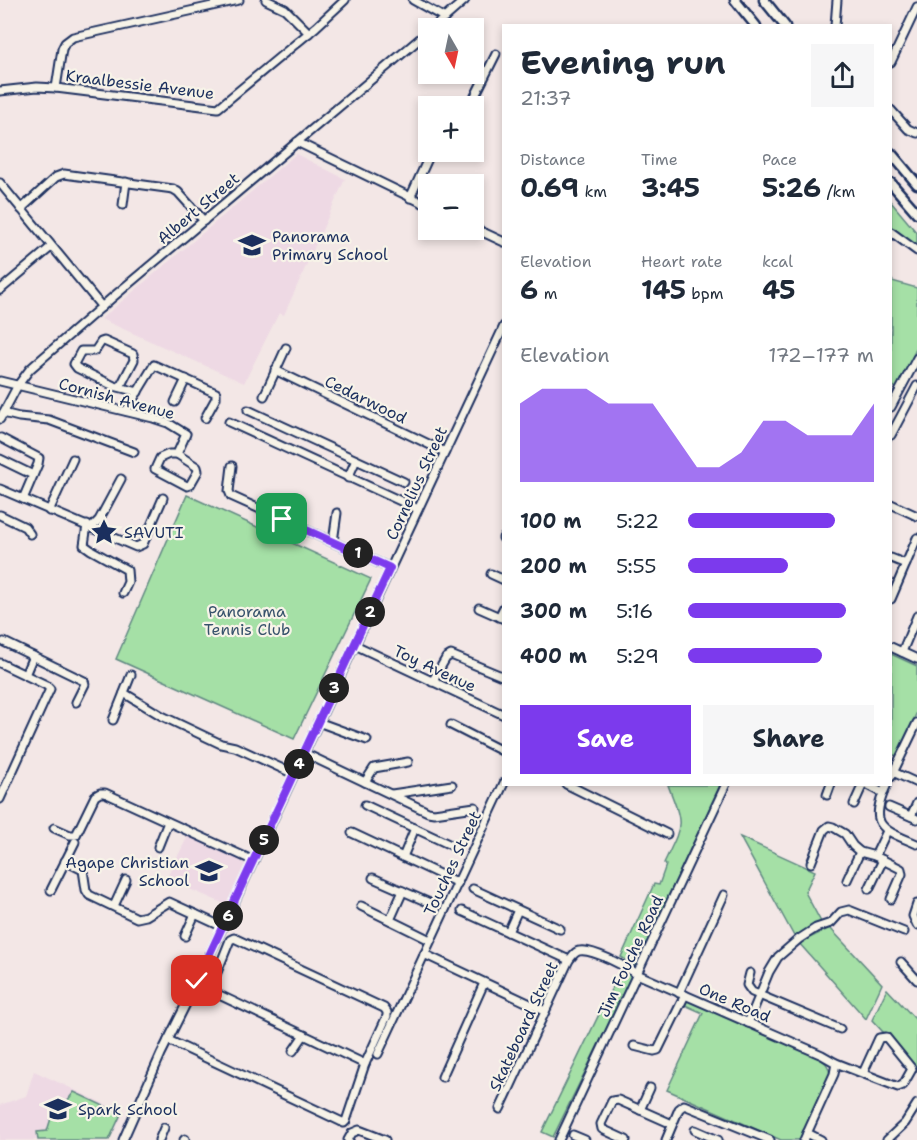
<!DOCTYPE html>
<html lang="en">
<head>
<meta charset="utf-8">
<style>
	body { margin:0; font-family:"Shantell Sans",sans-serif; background:#f6f6f7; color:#1f2937; height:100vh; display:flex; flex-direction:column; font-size:22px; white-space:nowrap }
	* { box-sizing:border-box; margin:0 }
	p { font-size:20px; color:#747a83 }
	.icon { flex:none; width:33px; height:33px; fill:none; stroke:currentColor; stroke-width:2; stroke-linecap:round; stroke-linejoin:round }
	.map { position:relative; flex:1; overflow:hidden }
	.panel { position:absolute; left:502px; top:24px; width:390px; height:762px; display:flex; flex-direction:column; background:#fff; border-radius:0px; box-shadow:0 3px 9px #0003 }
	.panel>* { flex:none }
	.needle { width:39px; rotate:171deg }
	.controls { position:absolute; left:418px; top:18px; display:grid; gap:12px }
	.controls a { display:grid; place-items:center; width:66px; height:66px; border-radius:0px; background:#fff; box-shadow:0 3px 9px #0003; font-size:30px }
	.pin { position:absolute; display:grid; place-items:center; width:51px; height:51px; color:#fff; margin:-26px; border-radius:12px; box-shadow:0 3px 9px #0006 }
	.km { position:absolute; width:30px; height:30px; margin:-15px; border-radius:50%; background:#222; color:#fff; font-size:16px; line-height:30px; text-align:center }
	.round { display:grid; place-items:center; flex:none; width:63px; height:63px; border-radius:0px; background:#f6f6f7 }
	.overview { display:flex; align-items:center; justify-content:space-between; height:102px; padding:0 18px }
	h1 { font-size:33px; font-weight:700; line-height:45px }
	.figures { display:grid; grid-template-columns:repeat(3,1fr); gap:9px; height:102px; padding:6px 18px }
	.figures div { display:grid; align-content:center }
	.figures b { font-size:26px; font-weight:700 }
	.figures small { font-size:16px; font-weight:400 }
	.figures p { font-size:16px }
	.chart { height:168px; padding:12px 18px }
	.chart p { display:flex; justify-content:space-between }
	.chart svg { width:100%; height:108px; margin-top:6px; fill:#7c3aed; opacity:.7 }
	.cta { display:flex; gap:12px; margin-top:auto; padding:12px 18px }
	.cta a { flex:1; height:69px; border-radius:0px; background:#7c3aed; color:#fff; font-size:24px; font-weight:700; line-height:69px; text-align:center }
	.cta a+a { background:#f6f6f7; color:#1f2937 }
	ul { padding:0 18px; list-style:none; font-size:20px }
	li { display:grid; grid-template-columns:96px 72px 1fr; align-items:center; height:45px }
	li i { height:15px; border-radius:8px; background:#7c3aed }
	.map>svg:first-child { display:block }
</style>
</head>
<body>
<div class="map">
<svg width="917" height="1140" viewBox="0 0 917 1140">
	<rect width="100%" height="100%" fill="#f3e7e6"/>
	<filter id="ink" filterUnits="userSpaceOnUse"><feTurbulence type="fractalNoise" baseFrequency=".0167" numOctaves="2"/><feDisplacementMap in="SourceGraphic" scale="12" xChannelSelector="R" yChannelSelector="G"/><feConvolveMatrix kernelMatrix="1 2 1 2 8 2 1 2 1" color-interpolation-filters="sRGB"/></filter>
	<g filter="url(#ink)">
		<g fill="#eed9e4">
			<path d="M296,154L345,179L284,315L279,313L244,383L101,319Z"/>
			<path d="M190,832L253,861L232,907L166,879Z"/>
			<path d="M34,1071L124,1113L110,1140H0V1105L26,1096Z"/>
		</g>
		<g fill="#a5e0a6" stroke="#608882" stroke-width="1.5">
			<path d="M891,202L917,233V246L891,228Z"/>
			<path d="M891,277L892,281L917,288V347L897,389L891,384Z"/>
			<path d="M187,495L371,579L294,739L116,659Z"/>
			<path d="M891,654L917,666V712L897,756L891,754Z"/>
			<path d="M668,785H720L636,966L621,957L654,884L659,885L666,865L664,863C683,823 684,827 668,785Z"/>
			<path d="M740,837L815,871L805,892L821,922L795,938Z"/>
			<path d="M830,928L882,984L866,1019L799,943Z"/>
			<path d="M621,969L632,976L553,1137L542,1132Z"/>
			<path d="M887,989L917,1021V1069L872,1020Z"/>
			<path d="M687,1000L815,1055C824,1061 829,1064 830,1075L800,1140H781L667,1090L703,1013L685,1005Z"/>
			<path d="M74,1092L121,1114L109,1140H38L37,1132L47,1131L52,1115H56Z"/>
		</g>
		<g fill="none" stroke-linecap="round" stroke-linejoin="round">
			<defs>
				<g id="minor">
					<path d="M266,0L285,9L309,33"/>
					<path d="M413,0L445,18"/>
					<path d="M835,26L837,0"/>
					<path d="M433,28L465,0"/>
					<path d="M891,62L917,7"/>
					<path d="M56,88L62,49L65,43L73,37L239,0"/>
					<path d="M0,91L37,87L56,88L218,108L316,27L345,0"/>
					<path d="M470,106L496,54"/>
					<path d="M891,110L908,129L917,133"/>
					<path d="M297,142L429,206"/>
					<path d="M0,183L102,307"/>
					<path d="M410,198L431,152"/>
					<path d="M123,205L126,182"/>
					<path d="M21,209L56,177L64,174L173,189L178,192L204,221"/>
					<path d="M474,228L504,242"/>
					<path d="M891,232L917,251"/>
					<path d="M0,290L51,247"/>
					<path d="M275,370L445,452"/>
					<path d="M0,381L153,418L168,423L186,434L177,454"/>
					<path d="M120,387L134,360L133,354L104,341L101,342L95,351H81L74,364L77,368L114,386L138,392"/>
					<path d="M264,396L286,348"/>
					<path d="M175,402L186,379"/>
					<path d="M891,407L917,358"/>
					<path d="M248,410L404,482"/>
					<path d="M126,411L154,365L216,393V398L205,418"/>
					<path d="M3,413L19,417L49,420L134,452"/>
					<path d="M0,419L18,385L30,369L113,297L429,31"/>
					<path d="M229,422L418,509"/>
					<path d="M891,435L917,386"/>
					<path d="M1,438L39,458L38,464L23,499"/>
					<path d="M169,454H177L197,467L198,471L190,485L187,486L155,469L160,458Z"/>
					<path d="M0,459L33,475"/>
					<path d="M232,466L229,491L231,496L390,568"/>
					<path d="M348,478L356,460"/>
					<path d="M0,489L136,547L143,544L163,498"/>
					<path d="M891,504L917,516"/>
					<path d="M49,511L73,459"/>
					<path d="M0,515L25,527L30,534"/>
					<path d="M87,525L84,545L91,550L127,570L128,582L123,593"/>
					<path d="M92,527L99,520L121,479"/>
					<path d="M503,538H504"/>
					<path d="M333,542L337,513"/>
					<path d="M891,558L906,564"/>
					<path d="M491,574L504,580"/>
					<path d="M891,599L917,538"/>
					<path d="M479,608L504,619"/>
					<path d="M499,617L504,607"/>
					<path d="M4,642L84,681L85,684L76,702"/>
					<path d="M355,645L504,715"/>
					<path d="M891,647L917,659"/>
					<path d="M902,652L917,616"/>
					<path d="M0,663L46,685L50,689L0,799"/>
					<path d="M25,675L33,656"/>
					<path d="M432,682L446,658L451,655L504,677"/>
					<path d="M124,693L162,716L221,744L235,747L294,774"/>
					<path d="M113,720L131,675"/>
					<path d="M318,722L367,740"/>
					<path d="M451,725L504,752"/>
					<path d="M304,753L428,812L434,813L475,807"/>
					<path d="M893,772L917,783"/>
					<path d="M891,777L917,723"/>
					<path d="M365,782L374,768L408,762"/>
					<path d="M566,784L667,834"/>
					<path d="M866,784L883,793"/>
					<path d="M887,784C868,826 881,829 917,844"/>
					<path d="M392,794L452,785"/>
					<path d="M827,795L831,784"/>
					<path d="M854,804L863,784"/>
					<path d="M365,805L457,848"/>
					<path d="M889,807L917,819"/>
					<path d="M911,816L917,803"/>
					<path d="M54,828L70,835H76L95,796L100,793H105L254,861"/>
					<path d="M352,833L458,883"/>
					<path d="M158,847L168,822"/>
					<path d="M875,856L887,831"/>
					<path d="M403,857L415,828"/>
					<path d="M65,861L83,870L86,890L89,895L137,918L146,916L169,902L223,927"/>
					<path d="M811,863L824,830L829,826L833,827L845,834L853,846L860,852L875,856L901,869L902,874L891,899"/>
					<path d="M373,878L432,904"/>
					<path d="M847,880L860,852"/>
					<path d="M473,889L560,929"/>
					<path d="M869,889L883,860"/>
					<path d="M51,890L75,842"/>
					<path d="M917,904L913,916L917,925"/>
					<path d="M114,906L126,880"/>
					<path d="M361,906L430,940"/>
					<path d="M462,911L569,960"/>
					<path d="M390,920L403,891"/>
					<path d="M508,932L518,910"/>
					<path d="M185,936L195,914"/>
					<path d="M424,954L545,1011"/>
					<path d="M901,962L917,980"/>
					<path d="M750,973L747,985L752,992L840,1029"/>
					<path d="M210,990L230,940L234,938L384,1008L387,1012V1016L365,1064"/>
					<path d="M679,993L724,895"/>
					<path d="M748,1023L769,972L778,957L799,939L816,928L831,923L841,912L849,910L904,932"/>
					<path d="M168,1040L340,1121L344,1123L346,1121L365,1064L196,984"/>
					<path d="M634,1046L654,1051L658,1050L685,995"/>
					<path d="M293,1051L304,1035"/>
					<path d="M378,1054L504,783"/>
					<path d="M836,1063L898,1087L903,1085L912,1069L886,1037L879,1038L863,1073"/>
					<path d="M442,1077L484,983"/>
					<path d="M500,1109L569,960C572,957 574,952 579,951C592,948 626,967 637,974L822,1055L836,1063L834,1074L804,1140"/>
					<path d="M640,1110L650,1088"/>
					<path d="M695,1130L718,1140"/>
					<path d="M807,1133L821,1140"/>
					<path d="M573,1135L585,1140"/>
					<path d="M123,1140L161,1054L196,984L504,326"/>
					<path d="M159,1140L164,1128"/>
					<path d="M184,1140L185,1139"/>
					<path d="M348,1140L352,1133L359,1130L385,1140"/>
					<path d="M559,1140L726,784"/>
					<path d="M626,1140L602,1129L601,1124L612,1101L618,1100L672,1124"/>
					<path d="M666,1140L679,1109L684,1105L770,1140"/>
					<path d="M887,1140L905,1123L917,1104"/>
				</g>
				<g id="major">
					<path d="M735,0L756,26"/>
					<path d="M764,0L785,26"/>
					<path d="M891,153L917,184"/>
					<path d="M891,183L917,213"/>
				</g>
			</defs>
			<use href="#minor" stroke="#1b2f5e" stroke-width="11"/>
			<use href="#major" stroke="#1b2f5e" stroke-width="13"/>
			<use href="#minor" stroke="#f7f3e8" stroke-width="7"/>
			<use href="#major" stroke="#f7f3e8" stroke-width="8"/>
		</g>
	</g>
	<g fill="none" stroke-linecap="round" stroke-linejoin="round" filter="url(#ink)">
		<defs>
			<path id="route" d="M197,981L390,568L282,519"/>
		</defs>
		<use href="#route" stroke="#fff" stroke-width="12"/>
		<use href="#route" stroke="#7c3aed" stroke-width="8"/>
	</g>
	<defs>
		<symbol id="school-bare" viewBox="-9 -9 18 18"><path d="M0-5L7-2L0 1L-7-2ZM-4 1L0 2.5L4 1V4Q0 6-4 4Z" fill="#1b2f5e" stroke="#f7f3e8" stroke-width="2.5" paint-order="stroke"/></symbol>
		<symbol id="sight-bare" viewBox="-9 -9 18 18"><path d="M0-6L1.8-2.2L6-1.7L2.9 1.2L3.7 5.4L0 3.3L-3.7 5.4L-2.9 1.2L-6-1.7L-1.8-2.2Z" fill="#1b2f5e" stroke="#f7f3e8" stroke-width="2.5" paint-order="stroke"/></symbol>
	</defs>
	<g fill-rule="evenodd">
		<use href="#school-bare" x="233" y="226" width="38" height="38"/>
		<use href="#sight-bare" x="85" y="513" width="38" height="38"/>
		<use href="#school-bare" x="190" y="852" width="38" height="38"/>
		<use href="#school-bare" x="39" y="1090" width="38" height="38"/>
	</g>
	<g text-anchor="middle" stroke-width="4.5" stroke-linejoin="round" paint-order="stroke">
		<g font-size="16" fill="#1b2f5e" stroke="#f7f3e8">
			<text transform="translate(140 84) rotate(7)" y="6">Kraalbessie Avenue</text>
			<text transform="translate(198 208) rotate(-40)" y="6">Albert Street</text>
			<text transform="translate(117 398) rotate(15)" y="6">Cornish Avenue</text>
			<text transform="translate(366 399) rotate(26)" y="6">Cedarwood</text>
			<text transform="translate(416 483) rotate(-65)" y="6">Cornelius Street</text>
			<text transform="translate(435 668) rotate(25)" y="6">Toy Avenue</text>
			<text transform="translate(452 863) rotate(-65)" y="6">Touches Street</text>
			<text transform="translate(630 956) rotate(-65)" y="6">Jim Fouche Road</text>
			<text transform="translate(735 1002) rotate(23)" y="6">One Road</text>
			<text transform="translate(523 1026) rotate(-65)" y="6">Skateboard Street</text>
		</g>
		<g font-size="16" fill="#1b2f5e" stroke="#f7f3e8" text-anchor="start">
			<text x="272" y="242">Panorama<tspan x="272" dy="18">Primary School</tspan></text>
			<text x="124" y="538">SAVUTI</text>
			<text x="189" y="868" text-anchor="end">Agape Christian<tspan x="189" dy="18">School</tspan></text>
			<text x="78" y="1115">Spark School</text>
		</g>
		<g font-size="16" fill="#37526c" stroke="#f7f3e8">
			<text x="247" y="617">Panorama<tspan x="247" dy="18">Tennis Club</tspan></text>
		</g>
	</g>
</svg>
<div class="controls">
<a><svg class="needle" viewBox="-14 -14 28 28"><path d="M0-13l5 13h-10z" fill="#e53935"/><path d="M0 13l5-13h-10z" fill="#747a83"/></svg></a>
<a>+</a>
<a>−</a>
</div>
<div class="pin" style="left:282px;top:519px;background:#1e9e55"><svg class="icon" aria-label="arrive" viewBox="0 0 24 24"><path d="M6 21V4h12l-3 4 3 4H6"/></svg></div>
<div class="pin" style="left:197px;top:981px;background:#d93025"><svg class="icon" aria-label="check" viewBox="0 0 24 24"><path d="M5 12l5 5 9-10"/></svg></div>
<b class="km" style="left:358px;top:553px">1</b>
<b class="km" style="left:370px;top:612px">2</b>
<b class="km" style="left:334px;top:688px">3</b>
<b class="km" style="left:299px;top:764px">4</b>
<b class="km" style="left:264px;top:840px">5</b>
<b class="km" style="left:228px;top:916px">6</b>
<section class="panel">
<div class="overview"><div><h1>Evening run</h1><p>21:37</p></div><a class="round"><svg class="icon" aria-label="share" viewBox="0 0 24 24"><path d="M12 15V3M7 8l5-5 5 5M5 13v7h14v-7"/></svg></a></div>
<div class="figures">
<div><p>Distance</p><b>0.69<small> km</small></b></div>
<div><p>Time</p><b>3:45</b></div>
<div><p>Pace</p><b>5:26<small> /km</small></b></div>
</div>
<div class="figures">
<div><p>Elevation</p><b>6<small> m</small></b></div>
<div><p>Heart rate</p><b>145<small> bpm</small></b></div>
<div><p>kcal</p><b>45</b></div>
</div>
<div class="chart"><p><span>Elevation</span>172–177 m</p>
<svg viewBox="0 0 160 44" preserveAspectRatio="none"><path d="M0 44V12L10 6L20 6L30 6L40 12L50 12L60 12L70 25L80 38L90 38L100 32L110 19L120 19L130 25L140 25L150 25L160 12V44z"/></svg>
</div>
<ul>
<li><b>100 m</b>5:22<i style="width:79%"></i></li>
<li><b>200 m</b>5:55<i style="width:54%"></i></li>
<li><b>300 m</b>5:16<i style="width:85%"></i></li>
<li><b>400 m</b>5:29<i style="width:72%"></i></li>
</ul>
<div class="cta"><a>Save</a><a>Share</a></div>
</section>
</div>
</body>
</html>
